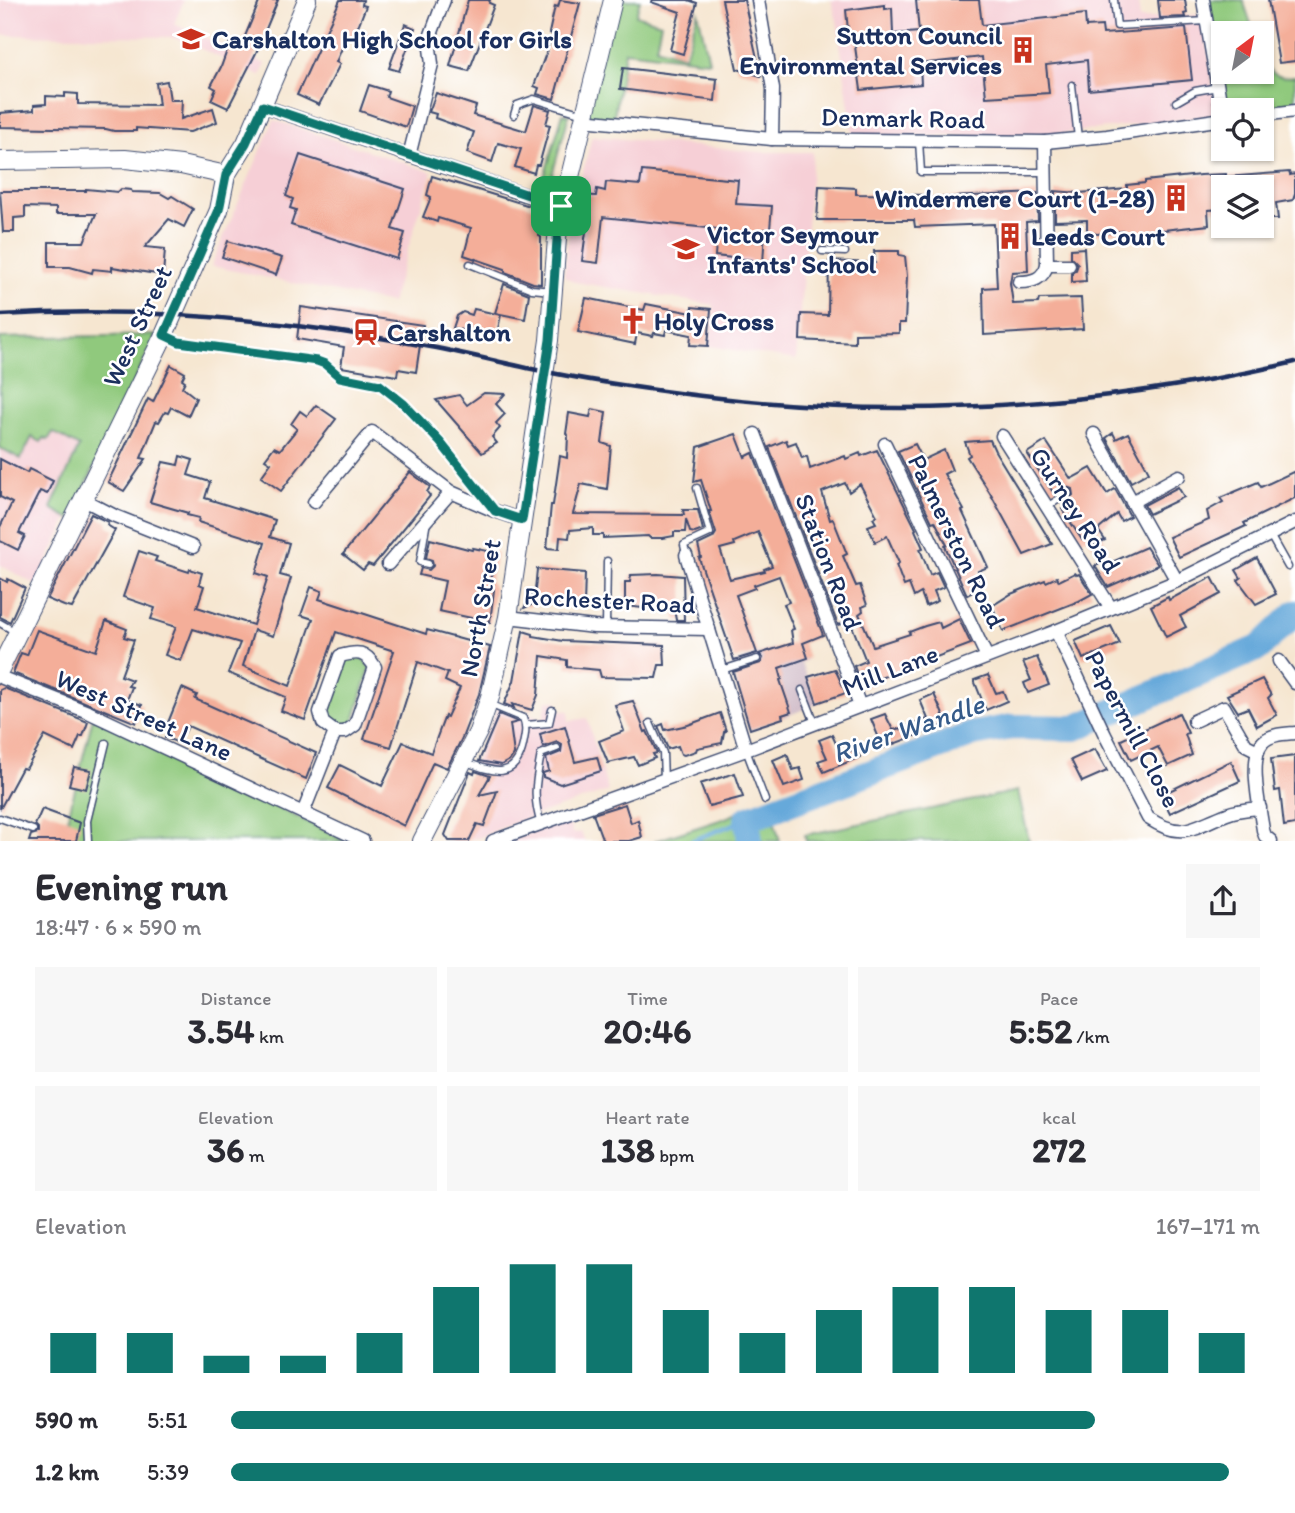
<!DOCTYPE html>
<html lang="en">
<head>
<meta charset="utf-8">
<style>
	body { margin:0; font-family:Itim,sans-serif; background:#f7f7f7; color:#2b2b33; height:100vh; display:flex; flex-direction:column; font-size:26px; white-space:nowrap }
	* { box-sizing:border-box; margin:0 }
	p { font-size:23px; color:#7c7c81 }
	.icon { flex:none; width:38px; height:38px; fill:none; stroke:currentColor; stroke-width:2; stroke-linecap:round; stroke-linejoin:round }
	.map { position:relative; height:841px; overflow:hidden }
	.details { display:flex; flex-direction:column; background:#fff; flex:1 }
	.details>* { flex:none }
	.needle { width:46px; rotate:32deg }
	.controls { position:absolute; left:1211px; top:21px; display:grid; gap:14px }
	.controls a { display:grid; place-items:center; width:63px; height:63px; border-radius:0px; background:#fff; box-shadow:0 2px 5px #0004; font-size:35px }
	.pin { position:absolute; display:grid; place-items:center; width:60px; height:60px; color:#fff; margin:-30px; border-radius:14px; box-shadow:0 4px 10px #0006 }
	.round { display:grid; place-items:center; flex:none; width:74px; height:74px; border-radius:0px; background:#f7f7f7 }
	.overview { display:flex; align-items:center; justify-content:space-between; height:119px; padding:0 35px }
	h1 { font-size:38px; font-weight:800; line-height:52px }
	.figures { display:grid; grid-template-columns:repeat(3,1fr); gap:10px; height:119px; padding:7px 35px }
	.figures div { display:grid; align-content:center; border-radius:0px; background:#f7f7f7; text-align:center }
	.figures b { font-size:35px; font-weight:800 }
	.figures small { font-size:19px; font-weight:400 }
	.figures p { font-size:19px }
	.chart { height:196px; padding:14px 35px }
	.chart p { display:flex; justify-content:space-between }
	.chart svg { width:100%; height:126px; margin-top:7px; stroke:#0f766e; stroke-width:6 }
	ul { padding:0 35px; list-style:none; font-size:23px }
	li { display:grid; grid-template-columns:112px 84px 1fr; align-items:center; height:52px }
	li i { height:18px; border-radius:9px; background:#0f766e }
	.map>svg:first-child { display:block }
</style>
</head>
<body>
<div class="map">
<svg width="1295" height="841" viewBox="0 0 1295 841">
	<rect width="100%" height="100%" fill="#fff"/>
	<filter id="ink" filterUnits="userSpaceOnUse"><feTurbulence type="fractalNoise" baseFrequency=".0143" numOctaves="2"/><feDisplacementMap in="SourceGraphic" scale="14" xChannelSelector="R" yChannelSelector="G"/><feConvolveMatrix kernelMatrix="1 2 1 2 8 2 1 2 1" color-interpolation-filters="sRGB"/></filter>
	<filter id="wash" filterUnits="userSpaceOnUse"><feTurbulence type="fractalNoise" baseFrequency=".00686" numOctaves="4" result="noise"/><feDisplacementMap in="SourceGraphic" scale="28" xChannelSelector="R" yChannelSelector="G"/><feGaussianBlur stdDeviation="1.57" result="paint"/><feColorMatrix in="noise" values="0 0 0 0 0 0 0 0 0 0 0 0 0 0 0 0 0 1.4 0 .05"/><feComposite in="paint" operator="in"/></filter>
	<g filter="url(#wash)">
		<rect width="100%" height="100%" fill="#f6e6d0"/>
		<g fill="#f6cfd6">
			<path d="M0,0H184L174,24L266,64L260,76L182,40L168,37L0,35Z"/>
			<path d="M831,0H1138L1140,19L1203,14L1217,115L1040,136H853L837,21Z"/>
			<path d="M274,120L432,172L391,303L211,266Z"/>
			<path d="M592,136L760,152H813L796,360L710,346L714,305L575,282L564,276L570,222Z"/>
			<path d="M156,335L36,585L0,565V338Z"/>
			<path d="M547,700L557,701V710L569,711V721L587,718L608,791L519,821L478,838L450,841L444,834L500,702L526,715L528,713L543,719Z"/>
			<path d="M567,819L573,834L581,832L585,841H509Z"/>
		</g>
		<path fill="#d1bdc9" d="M802,644L806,660L801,663L817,704L751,730L748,728L731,665L773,648L776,653Z"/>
		<g fill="#90c97d" stroke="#567c6e" stroke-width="2">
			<path d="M613,0H640L636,15L661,23L656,47L685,56L698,12L709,61L625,51L613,122L583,120Z"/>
			<path d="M1206,0H1243L1254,33H1223V72H1262V57C1268,74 1278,79 1295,76V108L1225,110Z"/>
			<path d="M563,113L569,115L549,186L542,184Z"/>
			<path d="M156,335L70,519L51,508L79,447L53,432L48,440L44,438L41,442L32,437L21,459L0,448V338Z"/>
			<path d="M346,658L364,659L370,668L354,721L339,729L327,720L325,711Z"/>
			<path d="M93,717L346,841H62Z"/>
			<path d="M1018,791L1029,841H806L805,835Z"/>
			<path d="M768,800L780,841H655L723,819Z"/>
		</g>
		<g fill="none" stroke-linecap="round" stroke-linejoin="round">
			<path stroke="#66a9da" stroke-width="4.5" d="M691,841L747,819"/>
			<path stroke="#66a9da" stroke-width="26" d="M750,841L747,819L973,734L1012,727L1075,728L1259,648L1295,613"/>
		</g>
		<g id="blocks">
			<g fill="#f4ae99" fill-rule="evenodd">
				<path d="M260,0H278L256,53L228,108L211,100L216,89L211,86L221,67L230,42L241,46Z"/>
				<path d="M340,0H363L362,5L366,6L357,29L373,35L369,45L347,36L336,62L340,64L319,105L297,95Z"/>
				<path d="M468,0H490L489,3L494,5L469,71L450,66Z"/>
				<path d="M560,0L580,3L554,99L537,94L539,88L534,86L553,34L549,33L555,6L558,7Z"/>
				<path d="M652,0H688L697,3L683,54L670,50L680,12L651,2Z"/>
				<path d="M722,0H744L761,76L737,69Z"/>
				<path d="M916,0H979L982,25L1085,14L1086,27L1102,26L1103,34L1186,28L1192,80L1089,90L1087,60L1046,65L1049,93L986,97L982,57L920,64L921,84L861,90L854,39L849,40L846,10L885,5V9L892,8L893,34L919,32Z"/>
				<path d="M1158,0H1185L1187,13L1184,14L1185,17L1160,18Z"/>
				<path d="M1268,0H1295V61L1279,63Z"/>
				<path d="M405,24L415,28L399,71L389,68Z"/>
				<path d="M623,68L717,79L715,101L620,89Z"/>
				<path d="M167,81L170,100H182L181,119L213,108L217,122L190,132L136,128V131H114L106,129L0,127V113L34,110V105L46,104V96L65,97V93L78,94V104L159,105L156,83Z"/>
				<path d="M369,85L388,91L386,97L412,106L406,127L360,111Z"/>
				<path d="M436,93L476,106L473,115L526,131L534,105L550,110L546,124L550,125L539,165H536L534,173L515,167L521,149L498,143L492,162L467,153L474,132L435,118L436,114L429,112Z"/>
				<path d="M300,155L405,189L392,229L405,233L397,259L291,225L296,210L290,208L293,199L286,196Z"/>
				<path d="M642,171L738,180L736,204L772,206L770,229H765L763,264L751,263V260L715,256L717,229L603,217L598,263L582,261L587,224L577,222L581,195L596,196L597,189L605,191L606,182L640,185Z"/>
				<path d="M1289,172L1290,175L1295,174V194L1293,200L1276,203L1278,219H1265L1262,187H1223V209L1208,210L1209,225L1136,233V238L1123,240V231L1097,234L1087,232V220L1055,221V191L1079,193L1127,189V185L1145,183V181L1200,175L1226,174V177Z"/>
				<path d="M432,176L543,210L539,236L541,237V284L533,283L505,272V269L464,255L471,228L438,218L437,222L423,217L431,197L427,195Z"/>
				<path d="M819,186L856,188V194L929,195V198L1037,193L1038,221L1026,222L1028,271L1012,272L1010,283L1013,304L1038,303L1039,299L1081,298L1083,329L984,335L983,288L997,287L994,224L915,227L914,220H817Z"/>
				<path d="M86,189L118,192L121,189L131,190L132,192L160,193L169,198L172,196L193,209L184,227L169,219L145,247L165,249L163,275L112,267V271L93,269L92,273L70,267H49V242H84L96,214H56V208L25,207V217L14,218V232H3L0,191H86Z"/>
				<path d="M228,241L282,258L276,275L222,257Z"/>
				<path d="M1084,248L1086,281L1072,282V273L1076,270L1078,264L1071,257V249Z"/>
				<path d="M874,251H899V255L905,256L907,276L905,323H899V333L855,334V343L800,340L801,314L828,315L829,261L875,263Z"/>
				<path d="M504,284L529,294L525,319L495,313Z"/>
				<path d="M586,298L644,310L646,304L692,313V307L711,309L708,346L690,345L691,335L666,330L665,335L654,333L653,336L637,333L635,344L578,332Z"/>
				<path d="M301,307L423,325L416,372L398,369L397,376L341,367L344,347L297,339Z"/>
				<path d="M474,309L501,315L496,338L453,328L457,316L463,312L472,315Z"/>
				<path d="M171,365L185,373L182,379L185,381L182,387L196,398L188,416L171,407L168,413L165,412L159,422L156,421L141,458L146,459L124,491L108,482L148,399L153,402Z"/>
				<path d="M484,393L505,394L496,404L505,414L496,423L500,428L492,437L497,443L482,453L436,400L459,395L467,405Z"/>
				<path d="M316,405L336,419L281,491L261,477L271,463L265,459L274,447L280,450L297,429L291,424L300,411L307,416Z"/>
				<path d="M592,409L606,412L602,443L611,446L607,489L581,484L573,514L684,515L683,510H698L703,530L695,533L690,532L686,519L685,532H674V536L663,538H650L648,536L603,538V535H593V528L570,530L569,538L560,537L559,549L547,548L551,505H553L560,456L567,458L568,435L566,434L569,413L590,417Z"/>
				<path d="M1113,433L1116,439L1128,433L1149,472L1131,482L1106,438Z"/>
				<path d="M736,434L745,457L753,453L823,635L803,643L808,658L779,668L782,679L780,680L791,712L782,715L783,718L750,729L733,672L761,663L763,658L759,654L793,643L791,630L794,629L784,604L789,602L779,576L754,585L755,588L736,595L757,653L734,660L699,558L701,557L698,545L713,538L716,533L709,511H711L701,480L694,482L698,447ZM758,532L772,566L764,569L765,571L730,579L720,549L735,545L734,542Z"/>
				<path d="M786,440L788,445L796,442L802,458L807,456L810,469L845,456L846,459L860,453L861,456L877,450L916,529L915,530L923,548L920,549L930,575L937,572L944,587L934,591L938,601L926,606L921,593L914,597L909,584L904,586L896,565L899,563L887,536L875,542L868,526L876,523L873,518L877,516L860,484L849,492L845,483L822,492L830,520L833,519L847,554L843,556L856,586L860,585L867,605L862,607L863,611L859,614L873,646L910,634L909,632L925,626L939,622L941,628L959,619L971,644L872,681L873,684L862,688L854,666L866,661L850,621L838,625L769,447Z"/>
				<path d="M990,440L995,451L1052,544L1024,555L990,493L967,457L970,455L965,442Z"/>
				<path d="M1046,441L1071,479L1091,468L1107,494L1115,489L1130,516L1121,521L1117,514L1098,530L1105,540L1093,546L1087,537L1082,540L1062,509L1065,508L1062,504L1073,495L1072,489L1067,487L1055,495L1027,453Z"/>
				<path d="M915,444L923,460L944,450L952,470L944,474L964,510L962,511L988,567L978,571L979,574L977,575L982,587L967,595L945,546L947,545L935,521L932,522L898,451Z"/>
				<path d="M180,456L193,460L188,475L210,482L205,498L275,520L270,537L289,543L280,575L291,578L273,636L254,630L243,666L290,686L313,619L301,615L311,587L322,591L319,599L426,634L427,630L490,647L479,694L462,738L447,768L433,762L404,826L328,788L340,765L382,786L403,742L431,753L445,716L447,717L460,688L445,681L448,673L418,662L391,747L364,739L394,651L336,632L305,720L281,711L286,697L228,673L240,643L193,629L181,661L165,655L176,627L151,619L155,608L123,597L139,551L157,557L155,561L189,572L190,569L202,573L199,584L204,586L197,607L253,625L268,577L256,573L265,543L198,522L199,518L187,515L188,513L150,502L163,462L178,465Z"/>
				<path d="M0,459L27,473L29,469L53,481L47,494L40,491L19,533L25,536L18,550L0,541V527L12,503L0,497Z"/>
				<path d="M1295,471V498L1244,523L1246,526L1179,557L1169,537L1209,520L1207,511L1223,502L1220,498L1258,482L1261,487Z"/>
				<path d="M410,472L430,487L427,492L430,496L373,566L368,564L363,570L343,554Z"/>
				<path d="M1178,487L1184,497L1149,514L1144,505Z"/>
				<path d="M91,514L108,522L107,525L115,530L72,608L64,606L47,599Z"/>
				<path d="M430,539L472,550L473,548L497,553L490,580L494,590L490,622L439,611L445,581L419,575L421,568L429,570L433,566L432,560L426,558Z"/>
				<path d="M1146,547L1158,565L1108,587L1095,566L1109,560L1110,563Z"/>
				<path d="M1257,558L1276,594L1256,604L1238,580L1241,578L1236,570Z"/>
				<path d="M537,569L585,573L584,606L540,601L524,608L535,590Z"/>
				<path d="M1075,573L1077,575L1079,574L1092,594L1079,601L1003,631L992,606L1011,594L1045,580L1046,582L1057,577L1059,581Z"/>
				<path d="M658,574L683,576L684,620H676L673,604H648L647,606L643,608L625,606V582H630L631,575Z"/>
				<path d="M1212,577L1221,594L1180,616L1186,627L1166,637L1151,606L1168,597L1169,600Z"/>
				<path d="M0,578L7,582L8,579L25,588L10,622L0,617Z"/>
				<path d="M106,621L127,629L124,637L134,640L121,676L132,680L128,686L132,687L127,700L142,705L136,723L13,673L21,653L27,655L37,630L96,651Z"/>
				<path d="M1111,626L1120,644L1083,659L1075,641Z"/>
				<path d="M523,631L533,634V636L563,641L664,645L665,665H659L656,678L601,677L599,670L567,667V660L541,656L538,695L532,710L512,704L514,708L504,704L514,681Z"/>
				<path d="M1037,657L1049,685L1028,693L1024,683L1031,680L1023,662Z"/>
				<path d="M835,669L846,693L817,703L808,677Z"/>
				<path d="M988,675L996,693L1003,691L1007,701L986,710L974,680Z"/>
				<path d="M1262,679L1271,695L1268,698L1277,715L1257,726L1248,708L1238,712L1227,695Z"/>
				<path d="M4,688L88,722L83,736H80L74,750L45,736L26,769L22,768L0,809V690Z"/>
				<path d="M182,688L197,695L195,699L316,753L306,779L188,726L185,732L182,731L177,742L165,738L168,731L165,730Z"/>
				<path d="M934,694L947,724L883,748L871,719L885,714L893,730L901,728V729L928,719L920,700Z"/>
				<path d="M633,701L645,732L647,731L657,753L653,754L655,758L638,765L634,757L608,763L599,741L624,731L615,705Z"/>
				<path d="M720,713L726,731L724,732L722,743L697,748L696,751L684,755L681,754L678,746L668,749L658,726L663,724L665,730L688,725Z"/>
				<path d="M1179,713L1188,733L1185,734L1192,755L1168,766L1158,747L1131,760L1121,740Z"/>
				<path d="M499,714L518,722L510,724L514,754L510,760L501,765L479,761Z"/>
				<path d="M565,726L575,762L597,757L601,771L560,784L543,777V773L549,771L546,758L561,752L562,745L557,742L543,747L540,734Z"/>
				<path d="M832,735L841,754L856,749L860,757L824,772L818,761L827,758L819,740Z"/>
				<path d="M1095,749L1107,771L1082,782L1071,760Z"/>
				<path d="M787,754L793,770L800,768L804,780L784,787L773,760Z"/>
				<path d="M1295,756V824L1284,826L1280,790L1275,791L1271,759Z"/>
				<path d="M1231,761L1240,781L1170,813L1161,795Z"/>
				<path d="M74,767L91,770L86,789L69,785Z"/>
				<path d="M475,771L490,776L479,795L497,791L484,826L477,824L469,841H449L445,835L468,777L470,772L474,774Z"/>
				<path d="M735,773L743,797L709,806L700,784Z"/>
				<path d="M625,804L631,823L638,820L642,837L629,841H603L593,814Z"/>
				<path d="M42,809L80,823L76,841H29L31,835L38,833V828L35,825Z"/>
			</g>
		</g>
	</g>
	<g filter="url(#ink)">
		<use href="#blocks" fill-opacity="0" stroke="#3c4a6f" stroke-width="2"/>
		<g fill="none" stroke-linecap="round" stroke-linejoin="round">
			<defs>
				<g id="lane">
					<path d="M1114,0L1117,26L1207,21"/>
					<path d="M1072,85L1078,138"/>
					<path d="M1176,102L1195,91L1218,87"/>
					<path d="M514,115L517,105L534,99L583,114"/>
					<path d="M919,141L921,172H1045"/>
					<path d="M822,251L845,252"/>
					<path d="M470,264L532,289L551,291"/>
					<path d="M165,336L179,342L317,361L325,364L340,377L380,385L404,404L440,442L491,506"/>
					<path d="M1047,507L1068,493"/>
					<path d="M427,521L420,562L428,564"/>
					<path d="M1270,535L1288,567"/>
					<path d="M686,554L684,545L710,533L697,488"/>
					<path d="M0,623L16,632"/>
					<path d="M606,627L607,561"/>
					<path d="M722,670L757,659"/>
					<path d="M802,690L815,723"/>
					<path d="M650,723L663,753L664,780"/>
					<path d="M526,725L549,723L552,710"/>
					<path d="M746,750L765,800"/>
					<path d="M466,762C493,772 515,781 523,745C525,735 527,728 523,718L489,704"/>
					<path d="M0,818L33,830"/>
					<path d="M541,824C532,797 536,781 541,754L557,748"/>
					<path d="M88,841L87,821L106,743"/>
				</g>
				<g id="street">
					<path d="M758,0L773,89L772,139"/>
					<path d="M1203,0L1223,119"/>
					<path d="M263,106L561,207"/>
					<path d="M1262,115L1295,111"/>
					<path d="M583,120L772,139L1045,142L1107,136L1223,119"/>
					<path d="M409,156L432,64L429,40L444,0"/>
					<path d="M1047,265H1069"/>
					<path d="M1019,282C1033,282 1043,279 1047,265L1045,142"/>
					<path d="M755,434L860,706"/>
					<path d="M1094,434L1177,581"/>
					<path d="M1002,436L1111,608"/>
					<path d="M885,444L987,657"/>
					<path d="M84,500L115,516L193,547"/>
					<path d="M314,502L372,432L451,492L495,511L522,520"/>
					<path d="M1132,502L1179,476"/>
					<path d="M686,555L746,750"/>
					<path d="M388,564L451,492"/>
					<path d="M508,617L594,627L709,629"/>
					<path d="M1056,631L1105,735L1148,818C1183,841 1192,827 1227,814C1237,810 1249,809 1260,808"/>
					<path d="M1279,661L1295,683"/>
					<path d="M0,677L88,712L269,797"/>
					<path d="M1194,721L1224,707L1246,745L1258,751"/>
					<path d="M273,799L363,841"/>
					<path d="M303,813L335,732H345L355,725L375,667C365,651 358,651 340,656L320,712L323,723L335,732"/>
					<path d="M493,841L746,750L1056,631L1177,581L1295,522"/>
					<path d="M1271,841L1265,836L1263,830C1260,809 1248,758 1263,742C1271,734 1284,734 1295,733"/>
				</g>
				<g id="secondary">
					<path d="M0,161L125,159L181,165L226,175"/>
					<path d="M0,669L164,335L219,210L226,175L246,143L307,0"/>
					<path d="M422,841L478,732L490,697L508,617L549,340L558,226L613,0"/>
				</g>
			</defs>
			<use href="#lane" stroke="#3c4a6f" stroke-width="9"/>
			<use href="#street" stroke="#3c4a6f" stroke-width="15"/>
			<use href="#secondary" stroke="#3c4a6f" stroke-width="20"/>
			<use href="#lane" stroke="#fff" stroke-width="6"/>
			<use href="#street" stroke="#fff" stroke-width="12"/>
			<use href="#secondary" stroke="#fff" stroke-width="18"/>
			<path stroke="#1b2f5e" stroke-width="4.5" d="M0,315C144,306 289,320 431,347C463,353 495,361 527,368C584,380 644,389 702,396C900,420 1101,407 1295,362"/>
		</g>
	</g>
	<g fill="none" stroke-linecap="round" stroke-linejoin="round" filter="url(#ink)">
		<defs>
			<path id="route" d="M263,106L561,206L558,226L550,340L522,520L495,511L440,442L404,404L380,385L340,377L325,364L317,361L179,342L164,335L219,210L226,175L246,143Z"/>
		</defs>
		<use href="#route" stroke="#fff" stroke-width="14"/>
		<use href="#route" stroke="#0f766e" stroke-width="9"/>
	</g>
	<defs>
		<symbol id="school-bare" viewBox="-9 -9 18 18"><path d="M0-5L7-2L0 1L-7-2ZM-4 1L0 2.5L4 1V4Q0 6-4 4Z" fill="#c8321e" stroke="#fff" stroke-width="2.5" paint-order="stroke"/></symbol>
		<symbol id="building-bare" viewBox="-9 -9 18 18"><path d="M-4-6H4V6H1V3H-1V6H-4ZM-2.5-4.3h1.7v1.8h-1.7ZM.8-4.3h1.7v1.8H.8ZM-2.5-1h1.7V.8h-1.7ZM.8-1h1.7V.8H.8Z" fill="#c8321e" stroke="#fff" stroke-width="2.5" paint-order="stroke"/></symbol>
		<symbol id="church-bare" viewBox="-9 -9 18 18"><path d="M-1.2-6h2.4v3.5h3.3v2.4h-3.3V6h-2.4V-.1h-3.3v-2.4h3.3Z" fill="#c8321e" stroke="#fff" stroke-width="2.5" paint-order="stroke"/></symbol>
		<symbol id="station-bare" viewBox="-9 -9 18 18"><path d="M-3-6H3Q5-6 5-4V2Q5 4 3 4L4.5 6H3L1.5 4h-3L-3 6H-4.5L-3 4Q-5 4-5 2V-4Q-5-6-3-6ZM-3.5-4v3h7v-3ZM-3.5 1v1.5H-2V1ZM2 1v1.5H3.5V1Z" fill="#c8321e" stroke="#fff" stroke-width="2.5" paint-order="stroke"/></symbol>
	</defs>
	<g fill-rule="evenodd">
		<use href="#school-bare" x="172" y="20" width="38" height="38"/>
		<use href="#building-bare" x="1004" y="31" width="38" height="38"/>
		<use href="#building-bare" x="1157" y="179" width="38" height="38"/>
		<use href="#building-bare" x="991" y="217" width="38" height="38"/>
		<use href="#school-bare" x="667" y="230" width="38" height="38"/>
		<use href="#church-bare" x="614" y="302" width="38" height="38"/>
		<use href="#station-bare" x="347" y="313" width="38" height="38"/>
	</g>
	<g text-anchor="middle" stroke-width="5" stroke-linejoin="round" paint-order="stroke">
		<g font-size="26" font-weight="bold" fill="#1b2f5e" stroke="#fff" text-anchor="start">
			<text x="1002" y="44" text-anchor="end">Sutton Council<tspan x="1002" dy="30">Environmental Services</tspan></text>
			<text x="212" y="48">Carshalton High School for Girls</text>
			<text x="1155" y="207" text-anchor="end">Windermere Court (1-28)</text>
			<text x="707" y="243">Victor Seymour<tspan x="707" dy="30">Infants' School</tspan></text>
			<text x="1031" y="245">Leeds Court</text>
			<text x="654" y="330">Holy Cross</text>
			<text x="387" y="341">Carshalton</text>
		</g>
		<g font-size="26" fill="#1b2f5e" stroke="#fff">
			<text transform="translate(903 118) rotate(1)" y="9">Denmark Road</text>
			<text transform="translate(137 326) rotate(-65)" y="9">West Street</text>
			<text transform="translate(1076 510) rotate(57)" y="9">Gurney Road</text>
			<text transform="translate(957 541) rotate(64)" y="9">Palmerston Road</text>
			<text transform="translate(829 562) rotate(69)" y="9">Station Road</text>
			<text transform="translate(610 600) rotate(3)" y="9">Rochester Road</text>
			<text transform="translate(480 608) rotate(-80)" y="9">North Street</text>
			<text transform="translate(890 670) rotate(-21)" y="9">Mill Lane</text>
			<text transform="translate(144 715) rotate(24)" y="9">West Street Lane</text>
			<text transform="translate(1133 729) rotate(62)" y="9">Papermill Close</text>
		</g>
		<g font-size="28" font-style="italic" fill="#355a89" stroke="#fff">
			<text transform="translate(908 728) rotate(-19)" y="10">River Wandle</text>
		</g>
	</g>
</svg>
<div class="controls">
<a><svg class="needle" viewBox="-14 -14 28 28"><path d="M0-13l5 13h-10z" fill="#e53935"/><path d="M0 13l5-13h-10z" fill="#7c7c81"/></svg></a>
<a><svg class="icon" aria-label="locate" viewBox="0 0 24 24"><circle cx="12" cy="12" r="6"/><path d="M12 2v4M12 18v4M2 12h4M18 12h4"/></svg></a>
<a><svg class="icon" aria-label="layers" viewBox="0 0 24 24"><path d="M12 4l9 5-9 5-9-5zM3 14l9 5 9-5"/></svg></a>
</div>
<div class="pin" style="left:561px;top:206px;background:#1e9e55"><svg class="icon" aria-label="arrive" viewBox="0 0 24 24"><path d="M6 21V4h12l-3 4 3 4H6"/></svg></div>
</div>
<section class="details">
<div class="overview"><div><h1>Evening run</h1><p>18:47 · 6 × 590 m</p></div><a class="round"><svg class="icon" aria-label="share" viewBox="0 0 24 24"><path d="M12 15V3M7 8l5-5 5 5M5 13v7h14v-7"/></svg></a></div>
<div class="figures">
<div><p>Distance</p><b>3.54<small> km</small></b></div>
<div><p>Time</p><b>20:46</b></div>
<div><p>Pace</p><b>5:52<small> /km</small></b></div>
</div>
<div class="figures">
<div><p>Elevation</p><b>36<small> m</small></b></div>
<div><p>Heart rate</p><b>138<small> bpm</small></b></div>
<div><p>kcal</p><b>272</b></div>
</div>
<div class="chart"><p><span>Elevation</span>167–171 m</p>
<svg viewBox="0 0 160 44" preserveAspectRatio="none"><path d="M5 44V30M15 44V30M25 44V38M35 44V38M45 44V30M55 44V14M65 44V6M75 44V6M85 44V22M95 44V30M105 44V22M115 44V14M125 44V14M135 44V22M145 44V22M155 44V30"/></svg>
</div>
<ul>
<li><b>590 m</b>5:51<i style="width:84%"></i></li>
<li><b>1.2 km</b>5:39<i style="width:97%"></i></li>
</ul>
</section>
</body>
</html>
